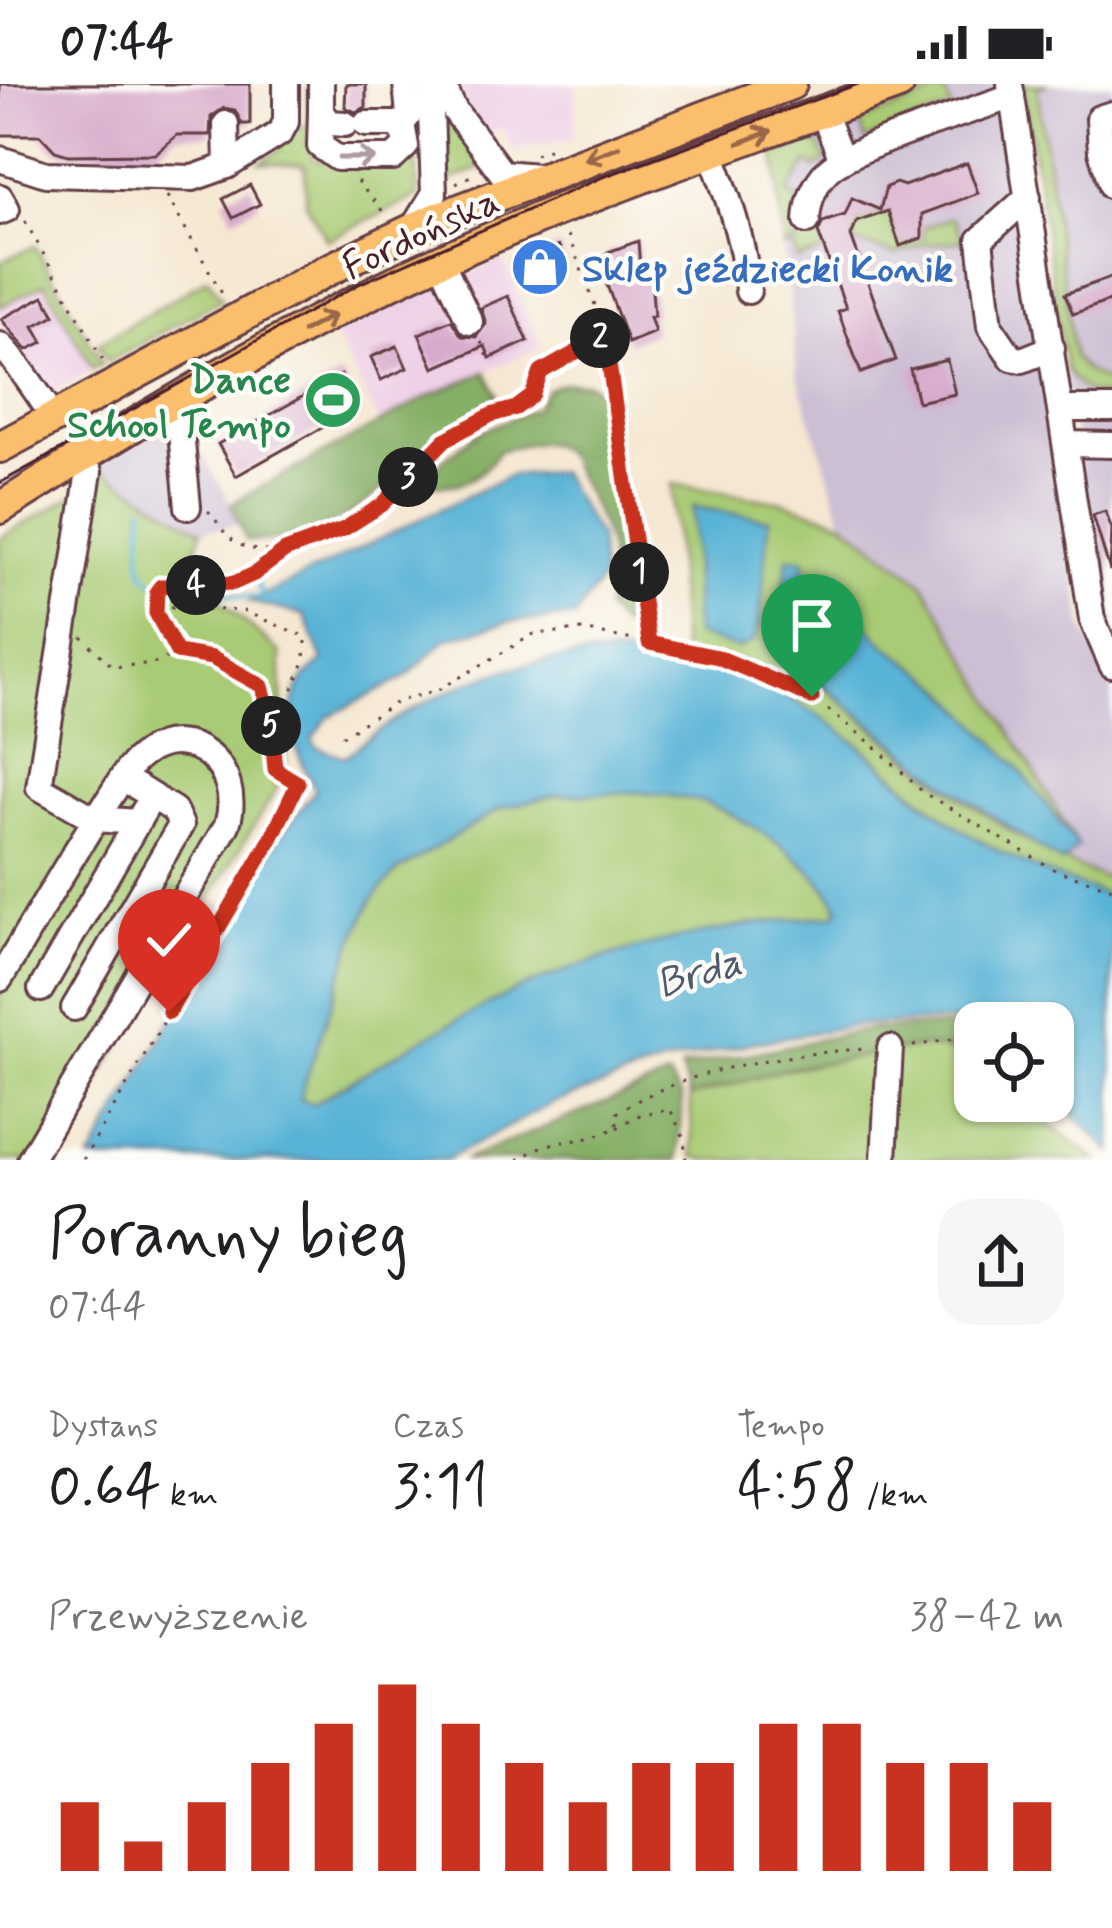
<!DOCTYPE html>
<html lang="pl">
<head>
<meta charset="utf-8">
<style>
	body { margin:0; font-family:Mynerve,sans-serif; background:#f6f6f6; color:#202124; height:100vh; display:flex; flex-direction:column; font-size:45px; white-space:nowrap }
	* { box-sizing:border-box; margin:0 }
	p { font-size:39px; color:#757577 }
	.icon { flex:none; width:66px; height:66px; fill:none; stroke:currentColor; stroke-width:2; stroke-linecap:round; stroke-linejoin:round }
	.map { position:relative; height:1076px; overflow:hidden }
	.details { display:flex; flex-direction:column; background:#fff; flex:1 }
	.details>* { flex:none }
	.fabs { position:absolute; left:954px; top:918px; display:grid; gap:24px }
	.fabs a { display:grid; place-items:center; width:120px; height:120px; border-radius:24px; background:#fff; box-shadow:0 3px 9px #0004; font-size:60px }
	.pin { position:absolute; display:grid; place-items:center; width:102px; height:102px; color:#fff; margin:-123px -51px; border-radius:50% 50% 50% 0; rotate:-45deg; box-shadow:0 0 12px #0007 }
	.pin .icon { rotate:45deg }
	.km { position:absolute; width:60px; height:60px; margin:-30px; border-radius:50%; background:#222; color:#fff; font-size:33px; line-height:60px; text-align:center }
	.round { display:grid; place-items:center; flex:none; width:126px; height:126px; border-radius:36px; background:#f6f6f6 }
	.summary { display:flex; align-items:center; justify-content:space-between; height:204px; padding:0 48px }
	h1 { font-size:66px; font-weight:600; line-height:90px }
	.metrics { display:grid; grid-template-columns:repeat(3,1fr); gap:18px; height:204px; padding:12px 48px }
	.metrics div { display:grid; align-content:center }
	.metrics b { font-size:60px; font-weight:600 }
	.metrics small { font-size:33px; font-weight:400 }
	.metrics p { font-size:33px }
	.chart { height:336px; padding:24px 48px }
	.chart p { display:flex; justify-content:space-between }
	.chart svg { width:100%; height:216px; margin-top:12px; stroke:#c8321e; stroke-width:6 }
	.status { display:flex; justify-content:space-between; align-items:center; height:84px; padding:0 60px; background:#fff; direction:ltr }
	.status svg { height:33px; fill:currentColor }
	.map>svg:first-child { display:block }
</style>
</head>
<body>
<div class="status"><b>07:44</b><svg viewBox="0 0 49 12"><path d="M0 12V9h3v3zM5 12V6h3v6zM10 12V3h3v9zM15 12V0h3v12zM26 1h20v11H26zM47 4h2v5h-2z"/></svg></div>
<div class="map">
<svg width="1112" height="1076" viewBox="0 0 1112 1076">
	<rect width="100%" height="100%" fill="#fdfcf7"/>
	<filter id="ink" filterUnits="userSpaceOnUse"><feTurbulence type="fractalNoise" baseFrequency=".00833" numOctaves="2"/><feDisplacementMap in="SourceGraphic" scale="24" xChannelSelector="R" yChannelSelector="G"/><feConvolveMatrix kernelMatrix="1 2 1 2 8 2 1 2 1" color-interpolation-filters="sRGB"/></filter>
	<filter id="wash" filterUnits="userSpaceOnUse"><feTurbulence type="fractalNoise" baseFrequency=".004" numOctaves="4" result="noise"/><feDisplacementMap in="SourceGraphic" scale="48" xChannelSelector="R" yChannelSelector="G"/><feGaussianBlur stdDeviation="2.7" result="paint"/><feColorMatrix in="noise" values="0 0 0 0 0 0 0 0 0 0 0 0 0 0 0 0 0 1.4 0 .05"/><feComposite in="paint" operator="in"/></filter>
	<g filter="url(#wash)">
		<rect width="100%" height="100%" fill="#f5e7d1"/>
		<g fill="#eed0e7">
			<path d="M459,0H576L575,54L513,67L502,43L488,51L468,23Z"/>
			<path d="M502,175L542,263L431,310L380,338L334,251Z"/>
			<path d="M45,198L93,285L51,310L39,308L0,237V223Z"/>
		</g>
		<g fill="#ccbed3">
			<path d="M960,0H1001L1083,542L1112,605V797L1062,779L1078,761L923,500L843,437L797,292L775,70Z"/>
			<path d="M1023,0H1112V562L1102,538Z"/>
			<path d="M181,334L231,420L239,440L202,447L97,383Z"/>
		</g>
		<g fill="#a9cb74" stroke="#7a7550" stroke-width="3" fill-rule="evenodd">
			<path d="M308,0L311,43L306,60L316,76L396,80L414,36L418,112L327,156L306,119L305,81L260,78L280,65L279,61L293,43L308,42Z"/>
			<path d="M1023,0H1048L1037,4L1074,274L1086,287L1112,301V313L1085,308L1066,287Z"/>
			<path d="M943,6L952,24L865,56L860,38Z"/>
			<path d="M440,21L483,83L441,101Z"/>
			<path d="M810,57L821,62L826,77L815,84L807,79L788,109L799,116L800,131L791,135L793,159L819,149L825,167L798,176L793,161L784,163L775,70Z"/>
			<path d="M888,127L900,161L924,153L921,144L949,134L954,136L963,157L925,160L895,171L852,157L850,149L857,138Z"/>
			<path d="M35,162L102,280L93,285L45,199L0,223V178Z"/>
			<path d="M208,194L222,215L108,278L98,260Z"/>
			<path d="M97,383L202,447L190,480L197,496L280,569L286,689L50,1076H0V454L76,410Z"/>
			<path d="M672,400L784,418L843,437L923,499L1078,762L1016,681L941,601L887,562L828,500L807,496L803,475H788L776,564C882,647 984,751 1112,797V813C1068,798 1026,783 985,760C937,733 899,692 856,658C807,619 742,594 682,576ZM693,423L769,436L765,471Z"/>
			<path d="M638,708C659,711 682,712 702,718C745,731 821,784 839,825L834,831C724,841 615,862 514,908C444,941 378,981 312,1020L299,1015L354,855L372,816L396,788L500,724L557,711Z"/>
			<path d="M923,962L975,970V1017H1033L1041,1035L1097,1076H707L693,1072L690,1013L785,985Z"/>
		</g>
		<g fill="#86af66" stroke="#686748" stroke-width="3">
			<path d="M486,288L498,313C478,327 454,339 436,356C377,409 333,463 246,456L231,420L431,311Z"/>
			<path d="M564,299H588L605,311L602,331C608,378 644,504 633,542L620,541L606,526C617,467 607,449 581,400C572,385 571,371 554,362C538,354 515,363 499,367C481,392 465,404 434,401L431,393L442,377L476,350L535,324L548,305Z"/>
			<path d="M958,942L975,945V970L923,962L785,985L690,1013L681,984L870,945Z"/>
			<path d="M668,993L682,1014L678,1076H464Z"/>
		</g>
		<g fill="#58b3d6" stroke="#516980" stroke-width="3" fill-rule="evenodd">
			<path d="M559,388L599,453L602,494L575,533L507,538L446,555L406,593L328,633L313,655L316,663L345,673C481,558 667,534 820,632C861,659 895,695 933,725C987,767 1048,792 1112,813V1068L1053,1011V939L975,942L952,937L858,941L756,958L659,981L553,1019L445,1076H90L269,768L315,706C297,670 279,633 303,596C308,588 317,584 323,576L304,531L250,518L511,391ZM638,708C659,711 682,712 702,718C744,731 823,784 839,825L834,831C724,841 615,862 514,908C444,940 379,981 313,1020L299,1015L354,855L372,816L396,788L501,724L557,711Z"/>
			<path d="M693,423L769,435L760,542L753,558L739,565L695,551Z"/>
			<path d="M788,474L804,475L808,496L828,499L887,562L941,601L1016,681L1078,762L1062,779L952,704L776,564Z"/>
		</g>
		<g fill="none" stroke-linecap="round" stroke-linejoin="round">
			<g stroke="#58b3d6" stroke-width="4.5">
				<path d="M144,422L141,474L145,491L161,502L257,514"/>
				<path d="M254,490L262,512"/>
			</g>
		</g>
		<g id="blocks">
			<g fill="#d7aacb">
				<path d="M0,0H250V40H242L235,26L224,24L211,33L210,51H177L155,70L68,71L55,67L40,51H0Z"/>
				<path d="M346,0H366V23L356,28L345,23Z"/>
				<path d="M967,79L978,109L922,130V154L900,162L888,127L857,138L851,152L896,276L861,289L838,227L846,224L818,148L823,138L845,131L852,114L880,126L886,103L896,99L904,102Z"/>
				<path d="M250,101L260,120L233,134L223,115Z"/>
				<path d="M638,157L641,197L651,193L654,232L650,233L655,248L628,259L599,179L608,168Z"/>
				<path d="M559,162L567,185L523,202L513,181Z"/>
				<path d="M1112,193V216L1073,230L1065,210Z"/>
				<path d="M44,212L55,231L34,242L43,258L27,266L1,235Z"/>
				<path d="M508,212L528,257L490,274L485,262L434,284L419,250L451,236L462,252L476,253L486,240L481,224Z"/>
				<path d="M397,262L407,284L381,296L371,273Z"/>
				<path d="M947,276L955,310L918,318L910,285Z"/>
				<path d="M341,291L359,323L236,392L218,360Z"/>
				<path d="M1105,427L1112,445L1110,487L1093,431Z"/>
			</g>
		</g>
	</g>
	<g filter="url(#ink)">
		<use href="#blocks" fill-opacity="0" stroke="#643d44" stroke-width="3"/>
		<g fill="none" stroke-linecap="round" stroke-linejoin="round">
			<defs>
				<g id="minor">
					<path d="M321,0V27L330,39L345,40"/>
					<path d="M442,0L455,27L502,89L538,92"/>
					<path d="M1010,0L1092,535L1112,581"/>
					<path d="M321,27L320,62L337,74H393L406,62L402,40"/>
					<path d="M823,28L842,76"/>
					<path d="M1112,30L1099,34L1101,67L1112,102"/>
					<path d="M226,40L227,82"/>
					<path d="M366,40H402L409,31L406,0"/>
					<path d="M711,69C729,115 744,157 748,207"/>
					<path d="M0,75L46,90L193,94L227,82L280,49L286,38V0"/>
					<path d="M0,113L7,125L0,128"/>
					<path d="M1028,113L980,156L990,242L1012,274L1022,276L1052,264"/>
					<path d="M807,137C808,117 814,100 828,86C853,62 973,27 1012,12"/>
					<path d="M413,144L434,110L430,0"/>
					<path d="M441,177L470,238"/>
					<path d="M0,261C9,266 45,320 53,333"/>
					<path d="M1061,325H1112"/>
					<path d="M161,326L181,348L188,423"/>
					<path d="M1066,360L1112,361"/>
					<path d="M82,372L89,388L39,703L95,735L138,738"/>
					<path d="M0,895C36,834 71,772 110,713C120,698 129,680 144,670C190,637 245,684 227,741L30,1076"/>
					<path d="M41,905L145,725"/>
					<path d="M74,924L181,741L174,726L123,694"/>
					<path d="M884,1076L890,964"/>
				</g>
				<g id="major">
					<path d="M0,363L326,187L430,137L791,0"/>
					<path d="M0,424C134,340 271,256 413,189C570,115 737,59 899,0"/>
				</g>
			</defs>
			<use href="#minor" stroke="#643d44" stroke-width="30"/>
			<use href="#major" stroke="#643d44" stroke-width="36"/>
			<g stroke="#643d44" stroke-width="3" stroke-dasharray="3 9" stroke-linecap="butt">
				<path d="M535,70L554,63"/>
				<path d="M357,97L386,131"/>
				<path d="M456,99L475,90"/>
				<path d="M167,112L224,213"/>
				<path d="M25,137L105,280"/>
				<path d="M568,151L602,239L613,285L648,557"/>
				<path d="M481,258L489,275L506,268"/>
				<path d="M208,427C217,435 222,448 231,455C273,487 349,449 383,420C406,400 423,370 448,354C466,343 520,325 530,313C536,307 538,295 541,288L605,252"/>
				<path d="M159,522L243,527L306,553C306,589 295,591 289,618C283,649 294,650 276,684"/>
				<path d="M82,553L113,583L155,579L177,569L212,575L246,590L262,602L270,633L275,685L298,699L271,755L83,1076"/>
				<path d="M176,568L156,529L159,522L154,515L161,502C217,499 236,504 283,468"/>
				<path d="M342,652L397,618L440,605L534,550L583,546L718,573L812,613L872,660L924,709L1055,786L1112,804"/>
				<path d="M913,962L975,951"/>
				<path d="M1053,1012L1057,1016"/>
				<path d="M617,1044L636,1032L670,1025L684,1054L686,1076"/>
				<path d="M518,1076L545,1061L589,1054L617,1044V1029C681,985 790,969 867,965"/>
			</g>
			<use href="#minor" stroke="#fff" stroke-width="24"/>
			<use href="#major" stroke="#fabe6d" stroke-width="30"/>
			<path stroke="#4a1f2b" stroke-width="3" d="M0,399L359,200L603,93L858,0"/>
		</g>
		<defs><path id="oneway-shaft" d="M-6 0H5M1.5-3L5.5 0L1.5 3" fill="none" stroke-width="1.6" stroke-linecap="round" stroke-linejoin="round" transform="scale(3)"/></defs>
		<g stroke="#996749">
			<use href="#oneway-shaft" transform="translate(755 53) rotate(-21)"/>
			<use href="#oneway-shaft" transform="translate(602 69) rotate(160)"/>
			<use href="#oneway-shaft" transform="translate(319 239) rotate(-28)"/>
		</g>
		<use stroke="#ae9aa0" href="#oneway-shaft" transform="translate(357 74)"/>
	</g>
	<g fill="none" stroke-linecap="round" stroke-linejoin="round" filter="url(#ink)">
		<defs>
			<path id="route" d="M169,928L271,755L298,699L275,685L270,633L262,602L212,574L177,568L156,529L157,507L161,502L234,499L254,490L285,467L344,445L382,421L445,356L491,331L516,324L532,312L541,288L605,252L649,559L718,573L812,613"/>
		</defs>
		<use href="#route" stroke="#fff" stroke-width="24"/>
		<use href="#route" stroke="#c8321e" stroke-width="15"/>
	</g>
	<defs>
		<symbol id="shop-disc" viewBox="-11 -11 22 22"><circle r="9.5" fill="#3f7fe0" stroke="#fdfcf7"/><path d="M-5-2.5h2.3a2.7 3.5 0 0 1 5.4 0H5L5.5 6h-11ZM-1.5-2.5h3a1.5 2.3 0 0 0-3 0Z" fill="#fff"/></symbol>
		<symbol id="stadium-disc" viewBox="-11 -11 22 22"><circle r="9.5" fill="#2e9e5b" stroke="#fdfcf7"/><path d="M0-5a6.5 5 0 1 0 0 10a6.5 5 0 1 0 0-10ZM-3.5-1.8h7v3.6h-7Z" fill="#fff"/></symbol>
	</defs>
	<g fill-rule="evenodd">
		<use href="#shop-disc" x="507" y="150" width="66" height="66"/>
		<use href="#stadium-disc" x="300" y="283" width="66" height="66"/>
	</g>
	<g text-anchor="middle" stroke-width="9" stroke-linejoin="round" paint-order="stroke">
		<g font-size="39" fill="#4a1f2b" stroke="#fdfcf7">
			<text transform="translate(420 148) rotate(-25)" y="14">Fordońska</text>
		</g>
		<g font-size="39" font-weight="bold" fill="#366cbe" stroke="#fdfcf7" text-anchor="start">
			<text x="582" y="197">Sklep jeździecki Konik</text>
		</g>
		<g font-size="39" font-weight="bold" fill="#27864d" stroke="#fdfcf7" text-anchor="end">
			<text x="291" y="308">Dance<tspan x="291" dy="45">School Tempo</tspan></text>
		</g>
		<g font-size="42" font-style="italic" fill="#505a6f" stroke="#fdfcf7">
			<text transform="translate(698 887) rotate(-17)" y="15">Brda</text>
		</g>
	</g>
</svg>
<div class="fabs">
<a><svg class="icon" aria-label="locate" viewBox="0 0 24 24"><circle cx="12" cy="12" r="6"/><path d="M12 2v4M12 18v4M2 12h4M18 12h4"/></svg></a>
</div>
<div class="pin" style="left:812px;top:613px;background:#1e9e55"><svg class="icon" aria-label="arrive" viewBox="0 0 24 24"><path d="M6 21V4h12l-3 4 3 4H6"/></svg></div>
<div class="pin" style="left:169px;top:928px;background:#d93025"><svg class="icon" aria-label="check" viewBox="0 0 24 24"><path d="M5 12l5 5 9-10"/></svg></div>
<b class="km" style="left:639px;top:488px">1</b>
<b class="km" style="left:600px;top:254px">2</b>
<b class="km" style="left:408px;top:393px">3</b>
<b class="km" style="left:196px;top:501px">4</b>
<b class="km" style="left:271px;top:642px">5</b>
</div>
<section class="details">
<div class="summary"><div><h1>Poranny bieg</h1><p>07:44</p></div><a class="round"><svg class="icon" aria-label="share" viewBox="0 0 24 24"><path d="M12 15V3M7 8l5-5 5 5M5 13v7h14v-7"/></svg></a></div>
<div class="metrics">
<div><p>Dystans</p><b>0.64<small> km</small></b></div>
<div><p>Czas</p><b>3:11</b></div>
<div><p>Tempo</p><b>4:58<small> /km</small></b></div>
</div>
<div class="chart"><p><span>Przewyższenie</span>38–42 m</p>
<svg viewBox="0 0 160 44" preserveAspectRatio="none"><path d="M5 44V30M15 44V38M25 44V30M35 44V22M45 44V14M55 44V6M65 44V14M75 44V22M85 44V30M95 44V22M105 44V22M115 44V14M125 44V14M135 44V22M145 44V22M155 44V30"/></svg>
</div>
</section>
</body>
</html>
